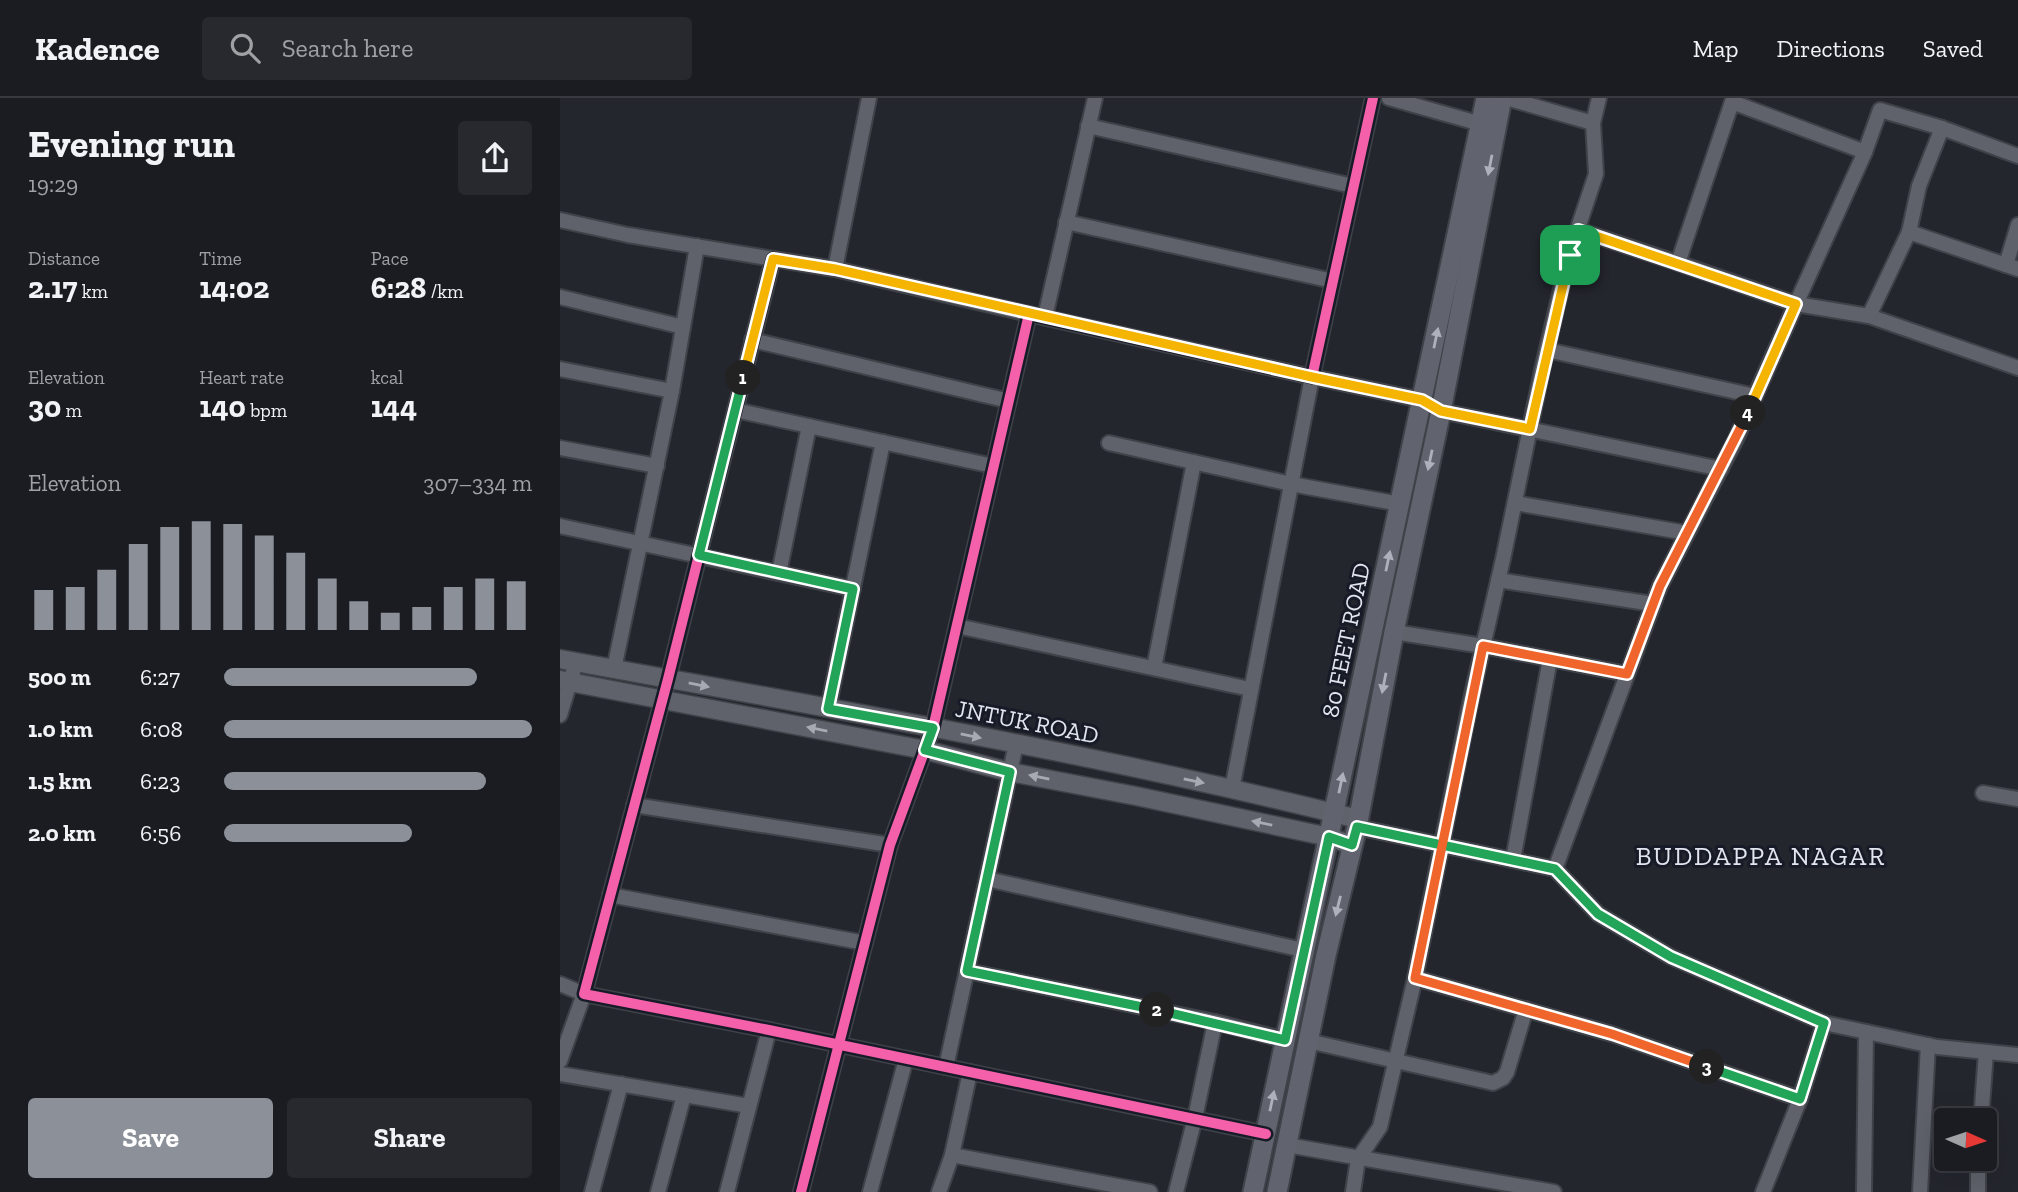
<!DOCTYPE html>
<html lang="en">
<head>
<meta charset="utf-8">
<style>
	body { margin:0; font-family:"Zilla Slab",serif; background:#28292f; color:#f1f3f6; height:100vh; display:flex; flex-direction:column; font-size:26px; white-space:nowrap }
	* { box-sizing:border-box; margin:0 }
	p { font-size:23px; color:#a0a1a5 }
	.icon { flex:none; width:38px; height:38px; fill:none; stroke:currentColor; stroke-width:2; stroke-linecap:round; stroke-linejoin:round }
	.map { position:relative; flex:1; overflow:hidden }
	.details { display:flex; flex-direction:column; background:#1b1c22; width:560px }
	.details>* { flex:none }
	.needle { width:46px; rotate:93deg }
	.buttons { position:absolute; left:1374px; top:1010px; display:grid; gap:14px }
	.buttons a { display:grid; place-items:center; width:63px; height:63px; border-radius:7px; background:#1b1c22; box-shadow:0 7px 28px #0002,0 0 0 2px #393a40; font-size:35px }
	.pin { position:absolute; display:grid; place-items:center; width:60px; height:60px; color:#fff; margin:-30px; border-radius:14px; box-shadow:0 4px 10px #0006 }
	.km { position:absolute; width:35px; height:35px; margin:-18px; border-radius:50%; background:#222; color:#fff; font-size:19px; line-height:35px; text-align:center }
	.round { display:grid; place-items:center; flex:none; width:74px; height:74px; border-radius:7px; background:#28292f }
	.headline { display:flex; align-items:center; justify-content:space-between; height:119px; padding:0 28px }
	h1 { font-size:38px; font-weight:700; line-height:52px }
	.figures { display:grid; grid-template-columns:repeat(3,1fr); gap:10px; height:119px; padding:7px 28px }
	.figures div { display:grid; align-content:center }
	.figures b { font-size:30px; font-weight:700 }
	.figures small { font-size:19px; font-weight:400 }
	.figures p { font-size:19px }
	.chart { height:196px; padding:14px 28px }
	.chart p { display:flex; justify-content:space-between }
	.chart svg { width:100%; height:126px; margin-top:7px; stroke:#8c9099; stroke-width:6 }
	.button { display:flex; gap:14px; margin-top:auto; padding:14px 28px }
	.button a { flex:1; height:80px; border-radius:7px; background:#8c9099; color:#fff; font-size:28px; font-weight:700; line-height:80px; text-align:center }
	.button a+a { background:#28292f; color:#f1f3f6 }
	ul { padding:0 28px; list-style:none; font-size:23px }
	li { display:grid; grid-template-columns:112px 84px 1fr; align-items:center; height:52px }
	li i { height:18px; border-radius:9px; background:#8c9099 }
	header { display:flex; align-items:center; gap:42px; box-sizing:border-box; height:98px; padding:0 35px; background:#1b1c22; border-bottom:2px solid #393a40 }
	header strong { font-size:33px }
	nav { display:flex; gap:38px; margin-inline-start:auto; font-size:24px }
	.search { width:490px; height:63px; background:#28292f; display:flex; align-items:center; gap:18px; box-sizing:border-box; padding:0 24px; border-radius:7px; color:#a0a1a5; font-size:26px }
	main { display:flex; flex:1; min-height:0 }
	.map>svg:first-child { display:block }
</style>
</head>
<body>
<header>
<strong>Kadence</strong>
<div class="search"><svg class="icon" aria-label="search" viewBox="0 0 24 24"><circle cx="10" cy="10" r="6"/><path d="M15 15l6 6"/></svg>Search here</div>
<nav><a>Map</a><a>Directions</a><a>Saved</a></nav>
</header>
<main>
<section class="details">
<div class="headline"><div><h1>Evening run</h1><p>19:29</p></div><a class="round"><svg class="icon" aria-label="share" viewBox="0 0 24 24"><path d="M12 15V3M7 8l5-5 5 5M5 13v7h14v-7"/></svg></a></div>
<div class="figures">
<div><p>Distance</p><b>2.17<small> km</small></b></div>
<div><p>Time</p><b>14:02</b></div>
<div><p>Pace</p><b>6:28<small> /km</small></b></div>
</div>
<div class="figures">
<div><p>Elevation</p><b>30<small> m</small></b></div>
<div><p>Heart rate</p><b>140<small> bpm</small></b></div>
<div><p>kcal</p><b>144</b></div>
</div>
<div class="chart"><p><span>Elevation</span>307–334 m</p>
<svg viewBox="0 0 160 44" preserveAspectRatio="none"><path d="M5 44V30M15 44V29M25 44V23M35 44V14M45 44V8M55 44V6M65 44V7M75 44V11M85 44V17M95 44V26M105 44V34M115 44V38M125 44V36M135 44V29M145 44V26M155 44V27"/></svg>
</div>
<ul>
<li><b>500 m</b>6:27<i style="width:82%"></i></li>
<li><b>1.0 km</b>6:08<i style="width:100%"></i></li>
<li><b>1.5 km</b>6:23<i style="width:85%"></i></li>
<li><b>2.0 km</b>6:56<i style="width:61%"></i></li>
</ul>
<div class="button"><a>Save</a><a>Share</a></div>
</section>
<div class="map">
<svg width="1458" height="1094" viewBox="0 0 1458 1094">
	<rect width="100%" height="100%" fill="#24262e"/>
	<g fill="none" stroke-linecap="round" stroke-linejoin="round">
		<defs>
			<g id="minor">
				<path d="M829,0L921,26"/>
				<path d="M946,0L1033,25L1039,0"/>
				<path d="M1033,25L1036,76L1009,157L982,272L943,461L911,601L855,880L1052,936L1240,1001L1264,925"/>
				<path d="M528,28L793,88"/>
				<path d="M1382,30L1458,58"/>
				<path d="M0,122L68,137L275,171L309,0"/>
				<path d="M506,124L773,183"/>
				<path d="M1458,127L1446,167L1458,171"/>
				<path d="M1349,134L1446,167"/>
				<path d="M213,161L108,581L24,896L209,932L706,1036"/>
				<path d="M1118,165L1236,206L1305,54"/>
				<path d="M275,171L469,216"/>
				<path d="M0,199L123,229"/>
				<path d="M1309,218L1458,270"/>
				<path d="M485,219L535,0"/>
				<path d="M192,242L449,303"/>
				<path d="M987,252L1195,298"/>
				<path d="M0,271L112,293L137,148"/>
				<path d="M175,312L433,368"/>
				<path d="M549,345L731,386L840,406"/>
				<path d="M0,350L97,368"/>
				<path d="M955,405L1127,435"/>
				<path d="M0,428L293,491"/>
				<path d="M219,475L249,328"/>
				<path d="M938,482L1093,506"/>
				<path d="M397,528L690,591"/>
				<path d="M834,534L923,548L990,561L953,762"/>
				<path d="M990,561L1067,576"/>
				<path d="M594,570L634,364"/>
				<path d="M54,571L112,293"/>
				<path d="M268,611L323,344"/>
				<path d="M0,617L16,564"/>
				<path d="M672,691L752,279L862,302L881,313L1161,371"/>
				<path d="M1423,695L1458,701"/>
				<path d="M74,707L330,747"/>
				<path d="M797,729L995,771L1038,816L1111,859L1264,925L1377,949L1458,957"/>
				<path d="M995,771L1100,488L1176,341L1236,206L1309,218L1349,134L1359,88L1382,30L1320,12L1305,54L1172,4L1118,165L1018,132"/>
				<path d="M427,781L743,852"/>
				<path d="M50,797L305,845"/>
				<path d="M407,873L655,924L725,942"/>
				<path d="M0,886L24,896L0,963"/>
				<path d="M748,943L933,985L943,980L947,974L966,911"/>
				<path d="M386,969L456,646"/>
				<path d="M0,976L189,1008"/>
				<path d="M1421,1022L1426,954"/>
				<path d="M727,1047L994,1094"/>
				<path d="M392,1057L590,1094"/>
				<path d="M32,1094L61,986"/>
				<path d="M98,1094L124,997"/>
				<path d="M167,1094L209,932"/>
				<path d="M241,1094L330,747L373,630L469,216L752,279L813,0"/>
				<path d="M310,1094L346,961"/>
				<path d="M379,1094L392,1057L410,974"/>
				<path d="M616,1094L635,1020L655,924"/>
				<path d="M793,1094L798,1061L820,1029L855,880"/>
				<path d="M1203,1094L1240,1001"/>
				<path d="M1304,1094L1306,934"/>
				<path d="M1360,1094L1368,947"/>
				<path d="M1418,1094V1060"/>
			</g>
			<g id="tertiary">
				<path d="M0,561C267,610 535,655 798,721"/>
				<path d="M0,582L365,652L450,674L576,698L769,739L792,747"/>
			</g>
			<g id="secondary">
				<path d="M693,1094L926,0"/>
				<path d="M717,1094L766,857L797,729L834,534L881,313L942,0"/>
			</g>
		</defs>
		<use href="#minor" stroke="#3f4248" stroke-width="18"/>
		<use href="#tertiary" stroke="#3f4248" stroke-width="21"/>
		<use href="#secondary" stroke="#3f4248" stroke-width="23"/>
		<use href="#minor" stroke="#5f626a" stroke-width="14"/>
		<use href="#tertiary" stroke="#5f626a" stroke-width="18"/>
		<use href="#secondary" stroke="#61646f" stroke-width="19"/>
		<defs>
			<g id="cycleway">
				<path d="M213,161L108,581L24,896L209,932L706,1036"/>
				<path d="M241,1094L330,747L373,630L469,216L752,279L813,0"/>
			</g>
		</defs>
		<use href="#cycleway" stroke="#171b27" stroke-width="15"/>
		<use href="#cycleway" stroke="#f560ab" stroke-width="10"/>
	</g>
	<defs><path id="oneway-solid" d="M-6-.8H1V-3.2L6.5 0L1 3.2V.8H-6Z" transform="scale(1.75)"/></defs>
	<g fill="#aeb1bb">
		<use href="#oneway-solid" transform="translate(930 67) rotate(101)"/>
		<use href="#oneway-solid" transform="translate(876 240) rotate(-78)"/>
		<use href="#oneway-solid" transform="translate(870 362) rotate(102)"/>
		<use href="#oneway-solid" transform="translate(828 463) rotate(-78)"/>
		<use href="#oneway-solid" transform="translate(824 585) rotate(101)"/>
		<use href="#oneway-solid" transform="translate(781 685) rotate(-78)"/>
		<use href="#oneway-solid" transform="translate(778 808) rotate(104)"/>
		<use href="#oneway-solid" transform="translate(712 1003) rotate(-78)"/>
	</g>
	<g fill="#a7aab3">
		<use href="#oneway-solid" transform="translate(139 587) rotate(11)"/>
		<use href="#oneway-solid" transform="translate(257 631) rotate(-169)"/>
		<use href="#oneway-solid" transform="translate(411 638) rotate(11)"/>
		<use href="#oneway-solid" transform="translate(479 679) rotate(-169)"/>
		<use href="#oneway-solid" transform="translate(634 683) rotate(12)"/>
		<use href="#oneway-solid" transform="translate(702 725) rotate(-168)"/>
	</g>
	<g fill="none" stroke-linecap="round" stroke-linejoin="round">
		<defs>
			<path id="split-1" d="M183,280L213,161L275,171L752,279L862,302L881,313L970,331L1010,157"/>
			<path id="split-2" d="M183,280L139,457L293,491L268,611L373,630L365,652L450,674L407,873L597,912"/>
			<path id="split-3" d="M597,912L725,942L769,739L792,747L797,729L995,771L1038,816L1111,859L1264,925L1240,1001L1147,969"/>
			<path id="split-4" d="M1147,969L1052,936L855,880L923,548L1067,576L1100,488L1188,315"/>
			<path id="split-5" d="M1010,157L1018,132L1236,206L1188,315"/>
		</defs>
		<use href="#split-1" stroke="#fff" stroke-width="14"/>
		<use href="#split-2" stroke="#fff" stroke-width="14"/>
		<use href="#split-3" stroke="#fff" stroke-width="14"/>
		<use href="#split-4" stroke="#fff" stroke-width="14"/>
		<use href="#split-5" stroke="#fff" stroke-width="14"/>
		<use href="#split-1" stroke="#f5b400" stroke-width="9"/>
		<use href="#split-2" stroke="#22a559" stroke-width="9"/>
		<use href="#split-3" stroke="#22a559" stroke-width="9"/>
		<use href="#split-4" stroke="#f0652b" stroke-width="9"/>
		<use href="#split-5" stroke="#f5b400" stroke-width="9"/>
	</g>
	<g text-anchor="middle" stroke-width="6" stroke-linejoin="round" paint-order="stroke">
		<g font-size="24" fill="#e2e5ee" stroke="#171b27">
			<text transform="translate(786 542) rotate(-78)" y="8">80 FEET ROAD</text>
			<text transform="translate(467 624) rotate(11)" y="8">JNTUK ROAD</text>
		</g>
		<g font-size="26" letter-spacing="2" fill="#e2e5ee" stroke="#171b27">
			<text x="1201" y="767">BUDDAPPA NAGAR</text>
		</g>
	</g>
</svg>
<div class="buttons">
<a><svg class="needle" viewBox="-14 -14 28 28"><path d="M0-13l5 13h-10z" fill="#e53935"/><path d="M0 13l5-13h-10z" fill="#a0a1a5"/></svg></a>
</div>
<div class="pin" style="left:1010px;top:157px;background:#1e9e55"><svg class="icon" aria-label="arrive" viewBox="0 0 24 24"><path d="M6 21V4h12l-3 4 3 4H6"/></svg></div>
<b class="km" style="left:183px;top:280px">1</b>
<b class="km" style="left:597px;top:912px">2</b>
<b class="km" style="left:1147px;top:969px">3</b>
<b class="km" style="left:1188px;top:315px">4</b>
</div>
</main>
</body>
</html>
